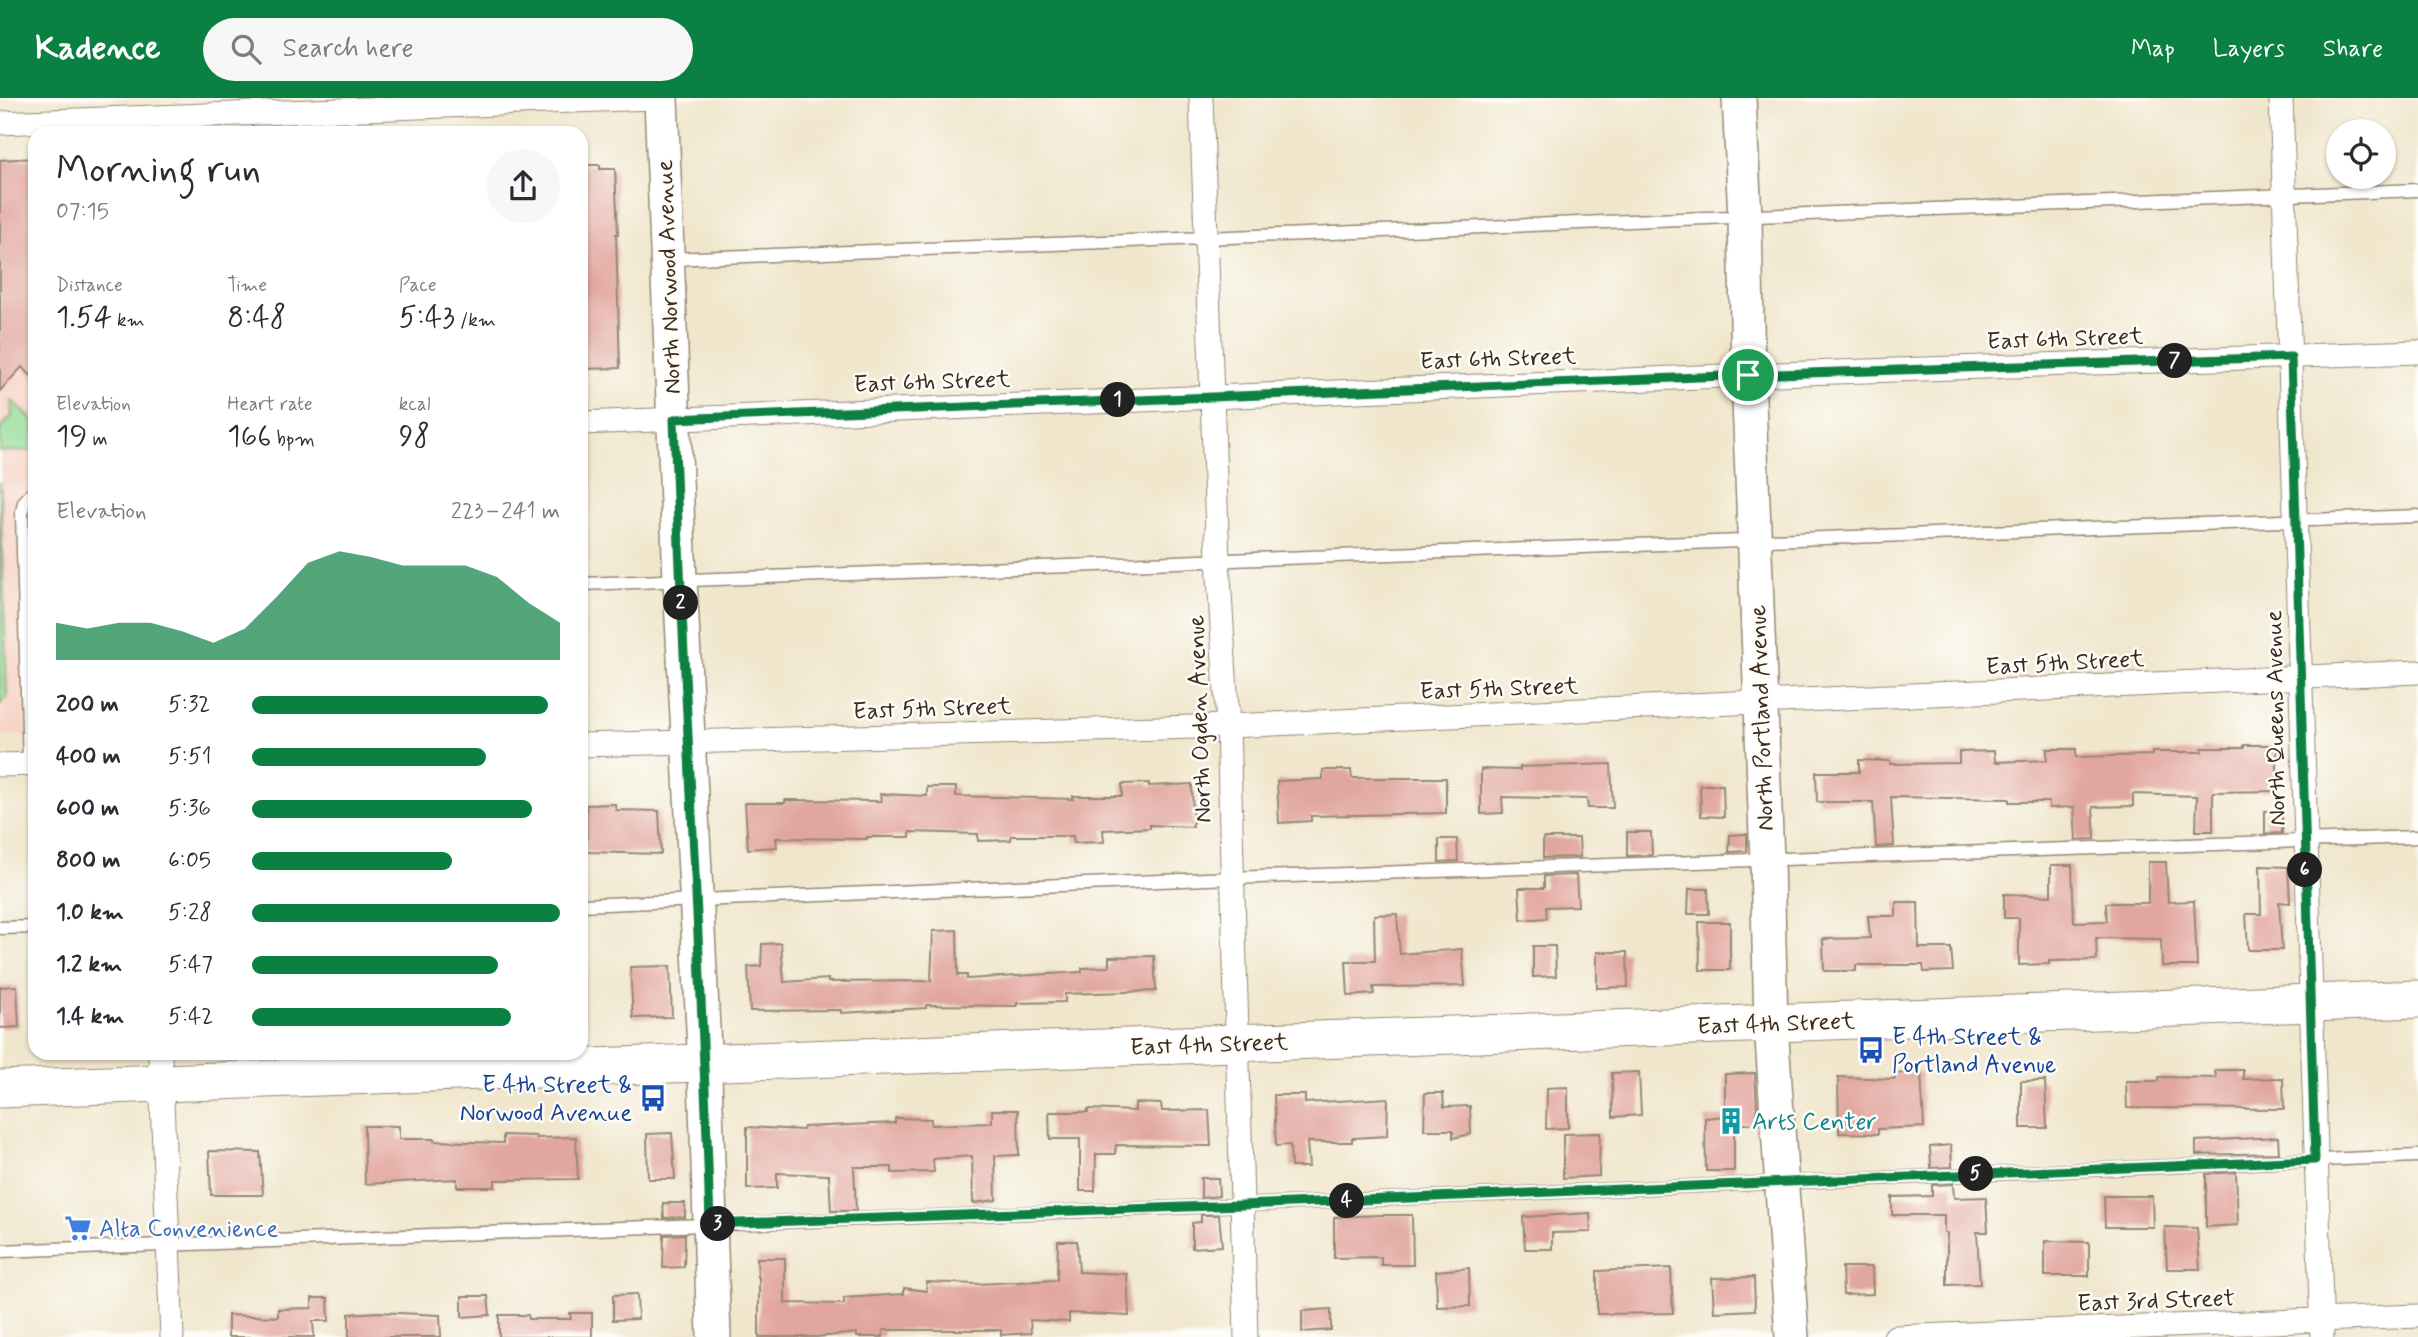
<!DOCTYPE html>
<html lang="en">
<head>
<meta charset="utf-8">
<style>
	body { margin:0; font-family:Mynerve,sans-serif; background:#f7f7f7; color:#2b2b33; height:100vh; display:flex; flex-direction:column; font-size:26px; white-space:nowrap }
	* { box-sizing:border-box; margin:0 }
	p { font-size:23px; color:#7c7c81 }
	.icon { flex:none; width:38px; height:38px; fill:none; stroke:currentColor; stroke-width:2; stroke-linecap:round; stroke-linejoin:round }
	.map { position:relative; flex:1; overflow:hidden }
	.side { position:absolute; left:28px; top:28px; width:560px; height:934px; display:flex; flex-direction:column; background:#fff; border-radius:21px; box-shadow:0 2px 5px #0004 }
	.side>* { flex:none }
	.tools { position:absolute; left:2326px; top:21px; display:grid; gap:14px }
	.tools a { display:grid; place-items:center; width:70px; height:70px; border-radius:50%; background:#fff; box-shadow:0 2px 5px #0004; font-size:35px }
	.pin { position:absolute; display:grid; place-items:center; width:60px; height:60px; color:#fff; margin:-30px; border:4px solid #fff; border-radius:50%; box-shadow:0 2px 7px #0007 }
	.km { position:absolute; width:35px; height:35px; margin:-18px; border-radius:50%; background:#222; color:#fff; font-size:19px; line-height:35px; text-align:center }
	.round { display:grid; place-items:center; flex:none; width:74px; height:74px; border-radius:37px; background:#f7f7f7 }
	.overview { display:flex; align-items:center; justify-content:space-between; height:119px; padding:0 28px }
	h1 { font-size:38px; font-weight:600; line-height:52px }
	.figures { display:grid; grid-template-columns:repeat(3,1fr); gap:10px; height:119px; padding:7px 28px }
	.figures div { display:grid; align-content:center }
	.figures b { font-size:30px; font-weight:600 }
	.figures small { font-size:19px; font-weight:400 }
	.figures p { font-size:19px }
	.chart { height:196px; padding:14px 28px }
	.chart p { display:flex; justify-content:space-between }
	.chart svg { width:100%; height:126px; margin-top:7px; fill:#0b8043; opacity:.7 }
	ul { padding:0 28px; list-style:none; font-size:23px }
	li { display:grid; grid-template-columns:112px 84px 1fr; align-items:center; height:52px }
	li i { height:18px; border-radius:9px; background:#0b8043 }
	header { display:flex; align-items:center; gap:42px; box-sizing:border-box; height:98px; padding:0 35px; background:#0b8043; color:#fff }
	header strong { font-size:33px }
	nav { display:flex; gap:38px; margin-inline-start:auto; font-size:24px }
	.search { width:490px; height:63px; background:#f7f7f7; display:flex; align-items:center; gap:18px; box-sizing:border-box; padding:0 24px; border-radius:38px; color:#7c7c81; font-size:26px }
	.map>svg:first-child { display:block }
</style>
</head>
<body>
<header>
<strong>Kadence</strong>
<div class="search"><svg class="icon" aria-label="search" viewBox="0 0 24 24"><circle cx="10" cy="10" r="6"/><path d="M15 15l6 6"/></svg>Search here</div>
<nav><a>Map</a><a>Layers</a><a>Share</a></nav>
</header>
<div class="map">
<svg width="2418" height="1239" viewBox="0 0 2418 1239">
	<rect width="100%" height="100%" fill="#fdfcf7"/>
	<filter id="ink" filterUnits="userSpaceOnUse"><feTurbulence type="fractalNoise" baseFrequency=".0143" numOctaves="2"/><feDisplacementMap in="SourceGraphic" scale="14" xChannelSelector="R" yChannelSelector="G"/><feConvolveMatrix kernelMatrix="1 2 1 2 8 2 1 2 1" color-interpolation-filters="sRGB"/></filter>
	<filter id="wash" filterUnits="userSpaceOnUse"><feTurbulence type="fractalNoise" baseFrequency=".00686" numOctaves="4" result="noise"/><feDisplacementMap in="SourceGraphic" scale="28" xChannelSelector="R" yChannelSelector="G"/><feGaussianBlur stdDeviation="1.57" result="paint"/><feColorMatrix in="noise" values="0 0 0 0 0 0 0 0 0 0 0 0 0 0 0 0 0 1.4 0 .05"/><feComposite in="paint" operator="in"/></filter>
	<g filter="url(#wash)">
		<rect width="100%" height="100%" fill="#f0e6cc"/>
		<path fill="#f6d2c3" d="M35,58V637L0,638V59Z"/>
		<g fill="#93dd99" stroke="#67845c" stroke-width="2">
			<path d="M11,302L35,324V352L0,354V331L12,318Z"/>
			<path d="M0,384L7,599L0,606Z"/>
		</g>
		<g id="blocks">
			<g fill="#e1a69e">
				<path d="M35,60V281L22,269L0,293V62Z"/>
				<path d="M581,67H600V71H615L618,136H616L620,270L581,271Z"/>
				<path d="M2244,647H2277V693L2213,694V733H2196L2197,698L2133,696V708L2093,709L2095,741L2076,742L2074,709L2049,710V704H2009V701L1891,699L1894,748L1876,749L1873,704H1817L1816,674H1859V662L1890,663V666L1959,665V654L1994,653L1995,664L2047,662V651H2076V659L2152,657V654H2202V650H2244Z"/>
				<path d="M1611,666L1613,710H1588L1587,701L1502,699L1503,715L1481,716V671L1520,672V669Z"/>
				<path d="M1323,672H1351L1352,680H1446V715L1311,718V723L1279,725L1277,683L1323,681Z"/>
				<path d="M1149,685V688L1192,686L1193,729L1150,727V730L1103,732L1104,744L1074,745L1073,738H1011V742L978,743V736L910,734V739H867V741L776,740L777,749L748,751L745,705H785V702L881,703L880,696L927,698V689H956V698L1073,701V698H1122V686Z"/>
				<path d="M1700,687H1723L1724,719L1701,718Z"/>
				<path d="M615,706L616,712L659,713L661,756L587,754L586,707Z"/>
				<path d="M2265,713H2282V735L2265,736Z"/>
				<path d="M1627,734H1651L1652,757L1627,758Z"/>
				<path d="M1747,736V753L1729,754L1730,737Z"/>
				<path d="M1543,740H1579L1580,759L1543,760Z"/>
				<path d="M1439,741H1457L1458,763L1439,764Z"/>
				<path d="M2148,764H2166L2168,804L2194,803L2197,868H2162L2161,841L2096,840L2097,862L2049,863V866L2019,867V820H2004V796L2051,798V767H2072L2074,824L2107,823L2106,805H2148Z"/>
				<path d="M2260,768L2288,769L2290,805L2279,804L2282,852H2248L2246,816H2261Z"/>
				<path d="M1576,777L1578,808L1546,809L1547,820L1521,822L1519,790H1544V778Z"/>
				<path d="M1689,791H1708L1709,816H1688Z"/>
				<path d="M1896,804H1918L1919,850H1951L1953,873L1924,874L1923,867H1856V873H1824L1823,841L1870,840L1868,818H1896Z"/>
				<path d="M1397,816L1400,856L1462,851L1465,888L1373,889L1374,896L1348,898L1346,863H1375L1374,817Z"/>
				<path d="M1699,824H1730V872H1700Z"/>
				<path d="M957,832L958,877H967V881L1082,874V870L1109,869V859L1154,858L1156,893L1065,896V904L1017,905V908L926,907V910L841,915V912L750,913L748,869L761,868L762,846L781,845L784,884L828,881V884L931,883L933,833Z"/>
				<path d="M1533,848H1555L1556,878L1533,879Z"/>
				<path d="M1597,854H1627L1628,889L1597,890Z"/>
				<path d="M670,868L672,919L633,920L630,869Z"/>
				<path d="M17,888L19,929L0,930V889Z"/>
				<path d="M2215,972H2243V981L2283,980L2284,1011L2127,1010L2126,983H2159V979L2216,980Z"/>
				<path d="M1639,974L1641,1017L1613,1019L1612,975Z"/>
				<path d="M1921,974L1924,1029L1878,1031V1036L1839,1035L1838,979L1895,981L1894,976Z"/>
				<path d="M1755,975L1758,1026H1734V1073H1706L1705,1020L1725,1018V976Z"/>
				<path d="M2021,983H2045L2047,1030H2021Z"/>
				<path d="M1568,989V1030L1546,1031L1547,990Z"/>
				<path d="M1425,995H1443L1444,1009L1470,1008L1471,1036L1453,1040V1032H1424Z"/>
				<path d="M1274,997H1305V1005L1388,1000L1387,1038L1352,1040V1044H1307L1309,1069H1291L1290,1047L1276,1048Z"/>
				<path d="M1135,1005L1161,1006L1162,1013L1209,1012L1211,1048L1116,1047L1115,1056H1096L1095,1093H1080V1041H1050L1049,1014H1088V1011L1135,1013Z"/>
				<path d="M992,1012H1018L1019,1057L995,1058L996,1102L973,1105L972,1058L933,1061L934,1074L892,1075V1069H854L856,1113H831L829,1077L777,1075V1090L747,1091V1029L803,1032L804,1029L895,1025V1020L931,1021V1027L992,1025Z"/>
				<path d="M364,1028H399V1041H434V1043L503,1045V1037L536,1038V1040L576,1039L578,1081L495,1082V1089H457V1081L365,1086Z"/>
				<path d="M672,1035L675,1081H648L647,1036Z"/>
				<path d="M1600,1035L1599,1078L1563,1080V1036Z"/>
				<path d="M2278,1039L2279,1055L2196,1057V1043Z"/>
				<path d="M1951,1047L1952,1069L1931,1070L1930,1049Z"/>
				<path d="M209,1053L260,1054L263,1097H211Z"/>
				<path d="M2236,1074L2238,1127L2206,1129V1076Z"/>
				<path d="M1201,1080H1218L1219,1098L1201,1100Z"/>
				<path d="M1953,1086L1954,1100L1986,1099L1988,1134H1977L1980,1186L1947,1187V1135H1944V1117H1892V1099L1932,1098V1087Z"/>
				<path d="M2104,1098H2152L2153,1129H2105Z"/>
				<path d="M663,1105H685V1119L664,1120Z"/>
				<path d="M1590,1115L1591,1134L1552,1135V1151H1525L1523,1119Z"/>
				<path d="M1201,1117H1219L1222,1148L1192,1150V1125L1201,1124Z"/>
				<path d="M1381,1117H1412L1413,1167H1381V1159L1334,1160V1119Z"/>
				<path d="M2165,1129L2197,1130L2200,1171H2167Z"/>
				<path d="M685,1136L684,1169L663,1170L664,1137Z"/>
				<path d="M1058,1143H1077L1079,1174L1127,1176L1129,1218L1069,1215V1224L1030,1222L1031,1235L1001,1237V1232H883V1239H857V1235L817,1239H759V1179H758L757,1160H785V1205L844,1206V1200L904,1196V1190L927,1193L926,1184L976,1186L1057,1182Z"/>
				<path d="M2045,1143L2089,1144V1178H2045Z"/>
				<path d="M1842,1169H1872L1873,1196L1843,1197Z"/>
				<path d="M1469,1170L1470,1208L1437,1209L1436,1173Z"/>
				<path d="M1671,1170L1673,1215L1597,1216V1173Z"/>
				<path d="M1754,1179L1755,1212L1714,1214L1712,1180Z"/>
				<path d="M637,1196L638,1221L613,1222V1197Z"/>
				<path d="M462,1198H488L490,1217L462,1219Z"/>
				<path d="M312,1200H328L329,1223H313L314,1239H228V1217L278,1219V1211L312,1210Z"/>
				<path d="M1331,1211V1232L1302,1234V1213Z"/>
				<path d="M378,1214L440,1217L441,1239H349V1216Z"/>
				<path d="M570,1215H592V1239H499V1217H528L529,1221H571Z"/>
			</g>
		</g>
	</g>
	<g filter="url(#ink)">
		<use href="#blocks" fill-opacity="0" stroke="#968875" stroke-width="2"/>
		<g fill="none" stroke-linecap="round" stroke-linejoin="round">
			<defs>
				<g id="lane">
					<path d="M670,161L2418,92"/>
					<path d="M581,486L2418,418"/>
					<path d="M29,666L22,415L24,404L35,392"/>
					<path d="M581,807L1231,780L2418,739"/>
					<path d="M0,830L35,829"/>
					<path d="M0,1153L1242,1107L2418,1058"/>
				</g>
				<g id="street">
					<path d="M1201,0L1218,462L1228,628L1246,1239"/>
					<path d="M2281,0C2298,413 2307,826 2322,1239"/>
					<path d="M0,25L652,0"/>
					<path d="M581,325L1748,277L2418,254"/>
					<path d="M581,647L1228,628L2418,574"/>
					<path d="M0,667L35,666"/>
					<path d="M160,956L172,1239"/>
					<path d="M1895,1239L2418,1218"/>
				</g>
				<g id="secondary">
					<path d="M661,0L680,482L704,950L714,1239"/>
					<path d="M1739,0L1745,119L1748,277L1767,763L1771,926L1792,1239"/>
				</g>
				<path id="primary" d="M0,991L2418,901"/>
			</defs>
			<use href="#lane" stroke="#968875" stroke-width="15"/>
			<use href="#street" stroke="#968875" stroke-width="25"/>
			<use href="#secondary" stroke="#968875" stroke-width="36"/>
			<use href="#primary" stroke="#968875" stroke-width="39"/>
			<use href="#lane" stroke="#fff" stroke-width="12"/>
			<use href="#street" stroke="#fff" stroke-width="23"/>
			<use href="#secondary" stroke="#fff" stroke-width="33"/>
			<use href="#primary" stroke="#fff" stroke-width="37"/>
		</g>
	</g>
	<g fill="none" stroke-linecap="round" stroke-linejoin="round" filter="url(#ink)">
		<defs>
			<path id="route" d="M2291,259L2315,1062L1242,1107L710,1126C702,858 683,589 674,321L1748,277Z"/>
		</defs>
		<use href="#route" stroke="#fff" stroke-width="14"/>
		<use href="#route" stroke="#0b8043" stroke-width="9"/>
	</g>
	<defs>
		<symbol id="bus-bare" viewBox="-9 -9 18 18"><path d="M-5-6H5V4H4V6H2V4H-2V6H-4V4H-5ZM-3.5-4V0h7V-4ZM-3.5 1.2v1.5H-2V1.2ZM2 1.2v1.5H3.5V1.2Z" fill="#1a4fb4" stroke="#fdfcf7" stroke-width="2.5" paint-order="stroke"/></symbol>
		<symbol id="building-bare" viewBox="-9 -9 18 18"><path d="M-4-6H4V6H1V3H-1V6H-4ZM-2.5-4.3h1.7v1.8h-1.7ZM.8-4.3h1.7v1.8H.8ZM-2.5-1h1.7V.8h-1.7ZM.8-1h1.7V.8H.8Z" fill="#0f9aa8" stroke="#fdfcf7" stroke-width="2.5" paint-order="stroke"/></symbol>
		<symbol id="supermarket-bare" viewBox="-9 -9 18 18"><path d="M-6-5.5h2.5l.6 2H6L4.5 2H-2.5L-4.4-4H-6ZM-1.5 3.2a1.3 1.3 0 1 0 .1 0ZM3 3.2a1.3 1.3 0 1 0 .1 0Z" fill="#3f7fe0" stroke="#fdfcf7" stroke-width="2.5" paint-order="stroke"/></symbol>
	</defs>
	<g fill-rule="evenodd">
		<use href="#bus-bare" x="1852" y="933" width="38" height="38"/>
		<use href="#bus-bare" x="634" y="981" width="38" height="38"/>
		<use href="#building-bare" x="1712" y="1004" width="38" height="38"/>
		<use href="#supermarket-bare" x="59" y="1111" width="38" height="38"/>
	</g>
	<g text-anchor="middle" stroke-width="5" stroke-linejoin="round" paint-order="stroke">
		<g font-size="24" fill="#3b2a1e" stroke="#fdfcf7">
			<text transform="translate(668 179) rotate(-92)" y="8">North Norwood Avenue</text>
			<text transform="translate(2065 240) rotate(-2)" y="8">East 6th Street</text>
			<text transform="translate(1498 260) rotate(-2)" y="8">East 6th Street</text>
			<text transform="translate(932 283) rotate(-2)" y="8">East 6th Street</text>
			<text transform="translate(2065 564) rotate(-3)" y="8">East 5th Street</text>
			<text transform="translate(1499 590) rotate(-2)" y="8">East 5th Street</text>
			<text transform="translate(932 610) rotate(-2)" y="8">East 5th Street</text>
			<text transform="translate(1761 620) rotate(-92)" y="8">North Portland Avenue</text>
			<text transform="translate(2275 620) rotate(-91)" y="8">North Queens Avenue</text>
			<text transform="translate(1199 621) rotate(-92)" y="8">North Ogden Avenue</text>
			<text transform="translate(1776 925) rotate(-2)" y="8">East 4th Street</text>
			<text transform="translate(1209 946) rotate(-2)" y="8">East 4th Street</text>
			<text transform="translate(2156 1202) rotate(-2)" y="8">East 3rd Street</text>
		</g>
		<g font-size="24" fill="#164399" stroke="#fdfcf7" text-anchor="start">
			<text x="1892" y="946">E 4th Street &amp;<tspan x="1892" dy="28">Portland Avenue</tspan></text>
			<text x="632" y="994" text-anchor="end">E 4th Street &amp;<tspan x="632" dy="28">Norwood Avenue</tspan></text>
		</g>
		<g font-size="24" fill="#0d838f" stroke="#fdfcf7" text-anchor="start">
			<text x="1752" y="1031">Arts Center</text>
		</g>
		<g font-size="24" fill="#366cbe" stroke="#fdfcf7" text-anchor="start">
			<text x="99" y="1138">Alta Convenience</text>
		</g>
	</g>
</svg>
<div class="tools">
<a><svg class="icon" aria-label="locate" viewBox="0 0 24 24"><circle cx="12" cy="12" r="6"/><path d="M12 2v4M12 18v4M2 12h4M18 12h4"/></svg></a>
</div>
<div class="pin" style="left:1748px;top:277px;background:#1e9e55"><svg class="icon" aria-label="arrive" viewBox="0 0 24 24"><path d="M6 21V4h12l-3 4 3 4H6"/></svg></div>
<b class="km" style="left:1118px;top:302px">1</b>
<b class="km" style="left:681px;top:505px">2</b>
<b class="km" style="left:718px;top:1126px">3</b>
<b class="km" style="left:1347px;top:1103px">4</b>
<b class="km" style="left:1976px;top:1076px">5</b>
<b class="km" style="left:2305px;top:772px">6</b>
<b class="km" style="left:2175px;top:263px">7</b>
<section class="side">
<div class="overview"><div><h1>Morning run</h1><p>07:15</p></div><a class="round"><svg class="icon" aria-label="share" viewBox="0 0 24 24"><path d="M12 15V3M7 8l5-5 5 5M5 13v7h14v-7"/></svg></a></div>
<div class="figures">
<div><p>Distance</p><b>1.54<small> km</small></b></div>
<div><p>Time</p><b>8:48</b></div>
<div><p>Pace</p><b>5:43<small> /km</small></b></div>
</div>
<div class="figures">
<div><p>Elevation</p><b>19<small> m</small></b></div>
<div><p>Heart rate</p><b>166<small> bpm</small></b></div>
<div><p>kcal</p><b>98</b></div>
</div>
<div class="chart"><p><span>Elevation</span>223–241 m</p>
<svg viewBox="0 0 160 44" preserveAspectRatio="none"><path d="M0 44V31L10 33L20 31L30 31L40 34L50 38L60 33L70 22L80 10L90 6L100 8L110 11L120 11L130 11L140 15L150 24L160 31V44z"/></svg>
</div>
<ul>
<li><b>200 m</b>5:32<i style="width:96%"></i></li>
<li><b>400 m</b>5:51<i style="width:76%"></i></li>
<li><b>600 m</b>5:36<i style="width:91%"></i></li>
<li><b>800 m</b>6:05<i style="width:65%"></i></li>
<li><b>1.0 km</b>5:28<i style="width:100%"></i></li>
<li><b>1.2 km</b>5:47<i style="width:80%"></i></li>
<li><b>1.4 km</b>5:42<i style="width:84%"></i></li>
</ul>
</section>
</div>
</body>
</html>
